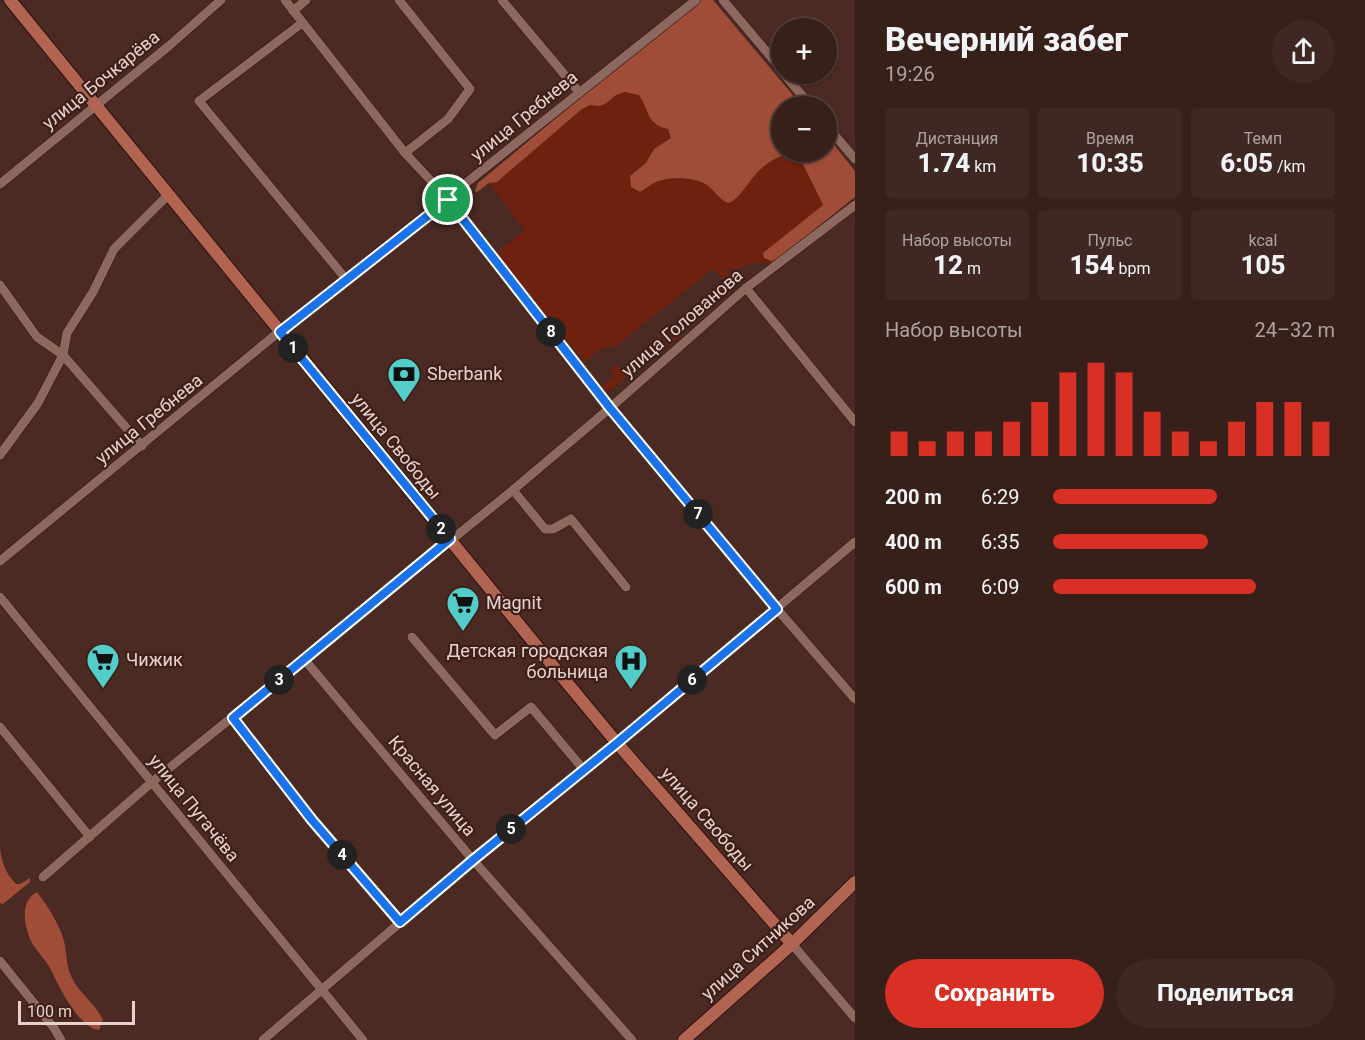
<!DOCTYPE html>
<html lang="ru">
<head>
<meta charset="utf-8">
<style>
	body { margin:0; font-family:Roboto,sans-serif; background:#3f2823; color:#f1f3f6; height:100vh; display:flex; flex-direction:column; font-size:22px; white-space:nowrap }
	* { box-sizing:border-box; margin:0 }
	p { font-size:20px; color:#aba3a2 }
	.icon { flex:none; width:33px; height:33px; fill:none; stroke:currentColor; stroke-width:2; stroke-linecap:round; stroke-linejoin:round }
	.map { position:relative; flex:1; overflow:hidden }
	.side { display:flex; flex-direction:column; background:#38201a; width:510px }
	.side>* { flex:none }
	.tools { position:absolute; left:771px; top:18px; display:grid; gap:12px }
	.tools a { display:grid; place-items:center; width:66px; height:66px; border-radius:50%; background:#38201a; box-shadow:0 2px 4px #0004,0 0 0 2px #523e39; font-size:30px }
	.scale { position:absolute; left:18px; bottom:15px; width:117px; box-sizing:border-box; padding-left:6px; border:3px solid #e8d2cd; border-top:0; font-size:16px; line-height:21px; white-space:nowrap; color:#e8d2cd; -webkit-text-stroke:4px #3f2018; paint-order:stroke }
	.pin { position:absolute; display:grid; place-items:center; width:51px; height:51px; color:#fff; margin:-26px; border:3px solid #fff; border-radius:50%; box-shadow:0 2px 6px #0007 }
	.km { position:absolute; width:30px; height:30px; margin:-15px; border-radius:50%; background:#222; color:#fff; font-size:16px; line-height:30px; text-align:center }
	.round { display:grid; place-items:center; flex:none; width:63px; height:63px; border-radius:32px; background:#3f2823 }
	.headline { display:flex; align-items:center; justify-content:space-between; height:102px; padding:0 30px }
	h1 { font-size:33px; font-weight:800; line-height:45px }
	.stats { display:grid; grid-template-columns:repeat(3,1fr); gap:9px; height:102px; padding:6px 30px }
	.stats div { display:grid; align-content:center; border-radius:6px; background:#3f2823; text-align:center }
	.stats b { font-size:26px; font-weight:800 }
	.stats small { font-size:16px; font-weight:400 }
	.stats p { font-size:16px }
	.chart { height:168px; padding:12px 30px }
	.chart p { display:flex; justify-content:space-between }
	.chart svg { width:100%; height:108px; margin-top:6px; stroke:#d93025; stroke-width:6 }
	.button { display:flex; gap:12px; margin-top:auto; padding:12px 30px }
	.button a { flex:1; height:69px; border-radius:36px; background:#d93025; color:#fff; font-size:24px; font-weight:800; line-height:69px; text-align:center }
	.button a+a { background:#3f2823; color:#f1f3f6 }
	ul { padding:0 30px; list-style:none; font-size:20px }
	li { display:grid; grid-template-columns:96px 72px 1fr; align-items:center; height:45px }
	li i { height:15px; border-radius:8px; background:#d93025 }
	main { display:flex; flex:1; min-height:0 }
	.map>svg:first-child { display:block }
</style>
</head>
<body>
<main>
<div class="map">
<svg width="855" height="1040" viewBox="0 0 855 1040">
	<rect width="100%" height="100%" fill="#4a2a22"/>
	<g fill="#6f210f">
		<path d="M625,92L639,95L668,128L671,138L654,149L646,163L634,172L654,182C668,178 694,176 707,185C713,189 719,196 724,202L735,200C749,178 766,160 792,152L801,160L823,205L763,253L774,262L773,265C761,260 745,263 736,271L730,268L727,272L729,276L724,281L714,268L616,346L601,348L586,361L582,359L496,253L525,230L489,183L497,182L582,109L590,105L599,106L616,95Z"/>
		<path d="M678,333L680,336L645,365L642,362Z"/>
		<path d="M618,365L623,370L628,366L634,374L626,377L607,393L602,386L615,376L610,369Z"/>
	</g>
	<g fill="#9f4c39">
		<path d="M698,0H713L802,106H782V152H826L827,136L855,171V197L774,262L764,258L763,253L823,205L801,160L792,152C777,157 765,163 755,175C747,184 740,198 729,203C720,201 715,191 707,185C696,177 669,176 656,182C651,184 645,189 640,192L631,187L630,176L646,163L654,149L671,138L668,129C646,124 650,111 639,95L625,92L616,95L605,104L599,106L590,105L582,109L497,182L489,183L477,192L475,191L478,183Z"/>
		<path d="M0,848C2,862 5,873 16,884H20L30,878V882L3,904L0,903Z"/>
		<path d="M37,892C47,905 60,925 64,941C67,953 66,967 72,978C79,993 95,1003 103,1020L99,1030C79,1028 59,987 51,970C46,960 37,952 32,943C24,927 19,901 37,892Z"/>
	</g>
	<g fill="none" stroke-linecap="round" stroke-linejoin="round">
		<defs>
			<g id="minor">
				<path d="M285,0L405,153L448,199L610,408L777,609L855,699"/>
				<path d="M399,0L470,89L448,119L405,153"/>
				<path d="M502,0L579,92"/>
				<path d="M723,0L782,70"/>
				<path d="M293,11L306,0"/>
				<path d="M302,23L199,101L346,279"/>
				<path d="M784,74L811,106"/>
				<path d="M826,125L855,159"/>
				<path d="M0,184L170,45L221,0"/>
				<path d="M0,285L37,337L63,355L142,446"/>
				<path d="M746,288L855,422"/>
				<path d="M0,455L38,403L63,355L67,333L93,292L114,249L168,195"/>
				<path d="M513,490L545,529H553L571,519L626,587"/>
				<path d="M0,561L280,331L696,0"/>
				<path d="M0,597L363,1040"/>
				<path d="M412,637L495,735L531,707L584,770"/>
				<path d="M304,659L473,860L632,1040"/>
				<path d="M233,718L312,820L400,922"/>
				<path d="M0,727L90,837"/>
				<path d="M43,877L152,782L513,490L610,408L746,288L855,205"/>
				<path d="M792,944L855,1018"/>
				<path d="M0,961L54,1028L61,1040"/>
				<path d="M263,1040L473,860L617,743L855,542"/>
			</g>
			<g id="major">
				<path d="M10,0L544,655L617,743L792,944"/>
				<path d="M684,1040L792,944L855,882"/>
			</g>
		</defs>
		<use href="#minor" stroke="#2e110b" stroke-width="10"/>
		<use href="#major" stroke="#2e110b" stroke-width="14"/>
		<use href="#minor" stroke="#8d685f" stroke-width="9"/>
		<use href="#major" stroke="#b26452" stroke-width="12"/>
	</g>
	<g fill="none" stroke-linecap="round" stroke-linejoin="round">
		<defs>
			<path id="route" d="M448,200L610,408L777,609L617,743L473,860L400,922L312,820L233,718L450,539L280,332Z"/>
		</defs>
		<use href="#route" stroke="#fff" stroke-width="12"/>
		<use href="#route" stroke="#1a73e8" stroke-width="8"/>
	</g>
	<defs>
		<symbol id="bank-pin" viewBox="-11 -11 22 30"><path d="M0 17L-7.5 6A9.5 9.5 0 1 1 7.5 6Z" fill="#53cdca" stroke="#3f2018"/><path d="M-6-4H6V4H-6ZM0-2.3a2.3 2.3 0 1 0 0 4.6a2.3 2.3 0 1 0 0-4.6Z" fill="#111"/></symbol>
		<symbol id="supermarket-pin" viewBox="-11 -11 22 30"><path d="M0 17L-7.5 6A9.5 9.5 0 1 1 7.5 6Z" fill="#53cdca" stroke="#3f2018"/><path d="M-6-5.5h2.5l.6 2H6L4.5 2H-2.5L-4.4-4H-6ZM-1.5 3.2a1.3 1.3 0 1 0 .1 0ZM3 3.2a1.3 1.3 0 1 0 .1 0Z" fill="#111"/></symbol>
		<symbol id="hospital-pin" viewBox="-11 -11 22 30"><path d="M0 17L-7.5 6A9.5 9.5 0 1 1 7.5 6Z" fill="#53cdca" stroke="#3f2018"/><path d="M-5-5h3v3.5h4V-5h3V5h-3V1.5h-4V5h-3Z" fill="#111"/></symbol>
	</defs>
	<g fill-rule="evenodd">
		<use href="#bank-pin" x="385" y="355" width="38" height="52"/>
		<use href="#supermarket-pin" x="444" y="584" width="38" height="52"/>
		<use href="#supermarket-pin" x="84" y="641" width="38" height="52"/>
		<use href="#hospital-pin" x="612" y="642" width="38" height="52"/>
	</g>
	<g text-anchor="middle" stroke-width="4.5" stroke-linejoin="round" paint-order="stroke">
		<g font-size="18" fill="#e8d2cd" stroke="#3f2018">
			<text transform="translate(101 80) rotate(-39)" y="6">улица Бочкарёва</text>
			<text transform="translate(524 116) rotate(-39)" y="6">улица Гребнева</text>
			<text transform="translate(682 323) rotate(-41)" y="6">улица Голованова</text>
			<text transform="translate(149 419) rotate(-39)" y="6">улица Гребнева</text>
			<text transform="translate(396 446) rotate(51)" y="6">улица Свободы</text>
			<text transform="translate(432 786) rotate(50)" y="6">Красная улица</text>
			<text transform="translate(194 808) rotate(51)" y="6">улица Пугачёва</text>
			<text transform="translate(707 819) rotate(49)" y="6">улица Свободы</text>
			<text transform="translate(758 948) rotate(-42)" y="6">улица Ситникова</text>
		</g>
		<g font-size="18" fill="#e8d2cd" stroke="#3f2018" text-anchor="start">
			<text x="427" y="380">Sberbank</text>
			<text x="486" y="609">Magnit</text>
			<text x="608" y="657" text-anchor="end">Детская городская<tspan x="608" dy="21">больница</tspan></text>
			<text x="126" y="666">Чижик</text>
		</g>
	</g>
</svg>
<div class="tools">
<a>+</a>
<a>−</a>
</div>
<div class="scale">100 m</div>
<div class="pin" style="left:448px;top:200px;background:#1e9e55"><svg class="icon" aria-label="arrive" viewBox="0 0 24 24"><path d="M6 21V4h12l-3 4 3 4H6"/></svg></div>
<b class="km" style="left:293px;top:348px">1</b>
<b class="km" style="left:441px;top:529px">2</b>
<b class="km" style="left:279px;top:680px">3</b>
<b class="km" style="left:342px;top:855px">4</b>
<b class="km" style="left:511px;top:829px">5</b>
<b class="km" style="left:692px;top:680px">6</b>
<b class="km" style="left:698px;top:514px">7</b>
<b class="km" style="left:551px;top:332px">8</b>
</div>
<section class="side">
<div class="headline"><div><h1>Вечерний забег</h1><p>19:26</p></div><a class="round"><svg class="icon" aria-label="share" viewBox="0 0 24 24"><path d="M12 15V3M7 8l5-5 5 5M5 13v7h14v-7"/></svg></a></div>
<div class="stats">
<div><p>Дистанция</p><b>1.74<small> km</small></b></div>
<div><p>Время</p><b>10:35</b></div>
<div><p>Темп</p><b>6:05<small> /km</small></b></div>
</div>
<div class="stats">
<div><p>Набор высоты</p><b>12<small> m</small></b></div>
<div><p>Пульс</p><b>154<small> bpm</small></b></div>
<div><p>kcal</p><b>105</b></div>
</div>
<div class="chart"><p><span>Набор высоты</span>24–32 m</p>
<svg viewBox="0 0 160 44" preserveAspectRatio="none"><path d="M5 44V34M15 44V38M25 44V34M35 44V34M45 44V30M55 44V22M65 44V10M75 44V6M85 44V10M95 44V26M105 44V34M115 44V38M125 44V30M135 44V22M145 44V22M155 44V30"/></svg>
</div>
<ul>
<li><b>200 m</b>6:29<i style="width:58%"></i></li>
<li><b>400 m</b>6:35<i style="width:55%"></i></li>
<li><b>600 m</b>6:09<i style="width:72%"></i></li>
</ul>
<div class="button"><a>Сохранить</a><a>Поделиться</a></div>
</section>
</main>
</body>
</html>
